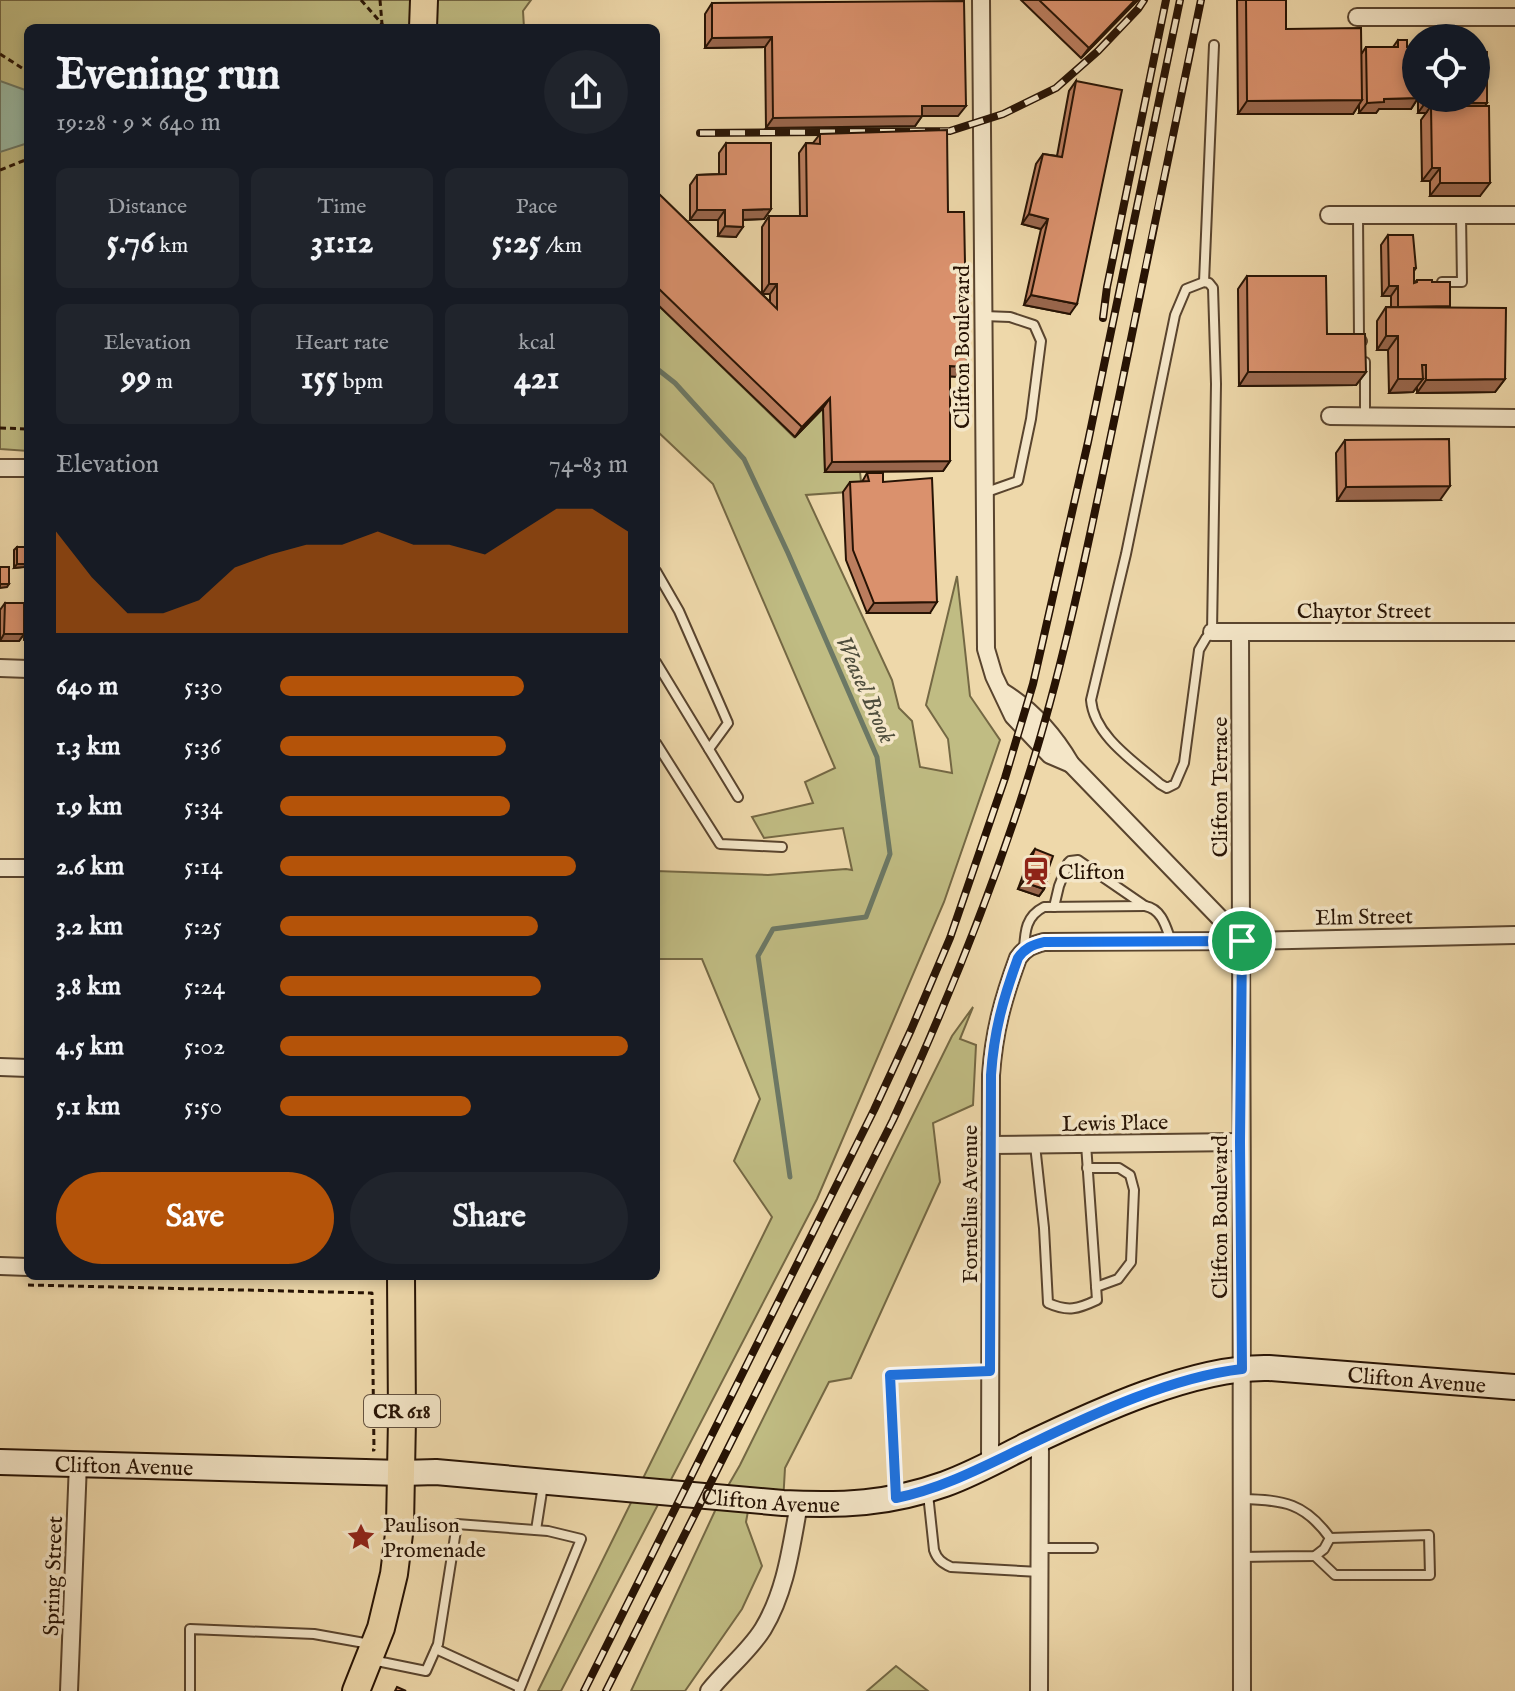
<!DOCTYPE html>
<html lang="en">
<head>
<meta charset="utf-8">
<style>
	body { margin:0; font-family:"IM FELL English",serif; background:#20242c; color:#f1f3f6; height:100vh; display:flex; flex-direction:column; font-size:30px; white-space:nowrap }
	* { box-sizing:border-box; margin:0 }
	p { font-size:26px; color:#9ea1a6 }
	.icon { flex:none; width:44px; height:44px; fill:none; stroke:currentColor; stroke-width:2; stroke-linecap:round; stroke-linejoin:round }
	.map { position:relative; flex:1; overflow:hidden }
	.details { position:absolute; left:24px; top:24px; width:636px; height:1256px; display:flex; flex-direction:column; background:#171b24; border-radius:12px; box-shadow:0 4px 12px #0003 }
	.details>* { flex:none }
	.buttons { position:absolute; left:1402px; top:24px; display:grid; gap:16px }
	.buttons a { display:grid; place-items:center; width:88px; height:88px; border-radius:50%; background:#171b24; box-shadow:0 4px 12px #0003; font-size:40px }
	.pin { position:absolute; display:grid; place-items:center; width:68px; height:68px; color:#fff; margin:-34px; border:4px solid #fff; border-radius:50%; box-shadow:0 2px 8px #0007 }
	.round { display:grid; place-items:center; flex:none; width:84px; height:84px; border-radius:42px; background:#20242c }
	.head { display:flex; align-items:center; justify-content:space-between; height:136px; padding:0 32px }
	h1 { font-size:44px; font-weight:800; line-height:60px }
	.metrics { display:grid; grid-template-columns:repeat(3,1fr); gap:12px; height:136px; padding:8px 32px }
	.metrics div { display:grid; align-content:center; border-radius:12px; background:#20242c; text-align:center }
	.metrics b { font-size:34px; font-weight:800 }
	.metrics small { font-size:22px; font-weight:400 }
	.metrics p { font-size:22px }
	.chart { height:224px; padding:16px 32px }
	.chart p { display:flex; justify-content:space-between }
	.chart svg { width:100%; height:144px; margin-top:8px; fill:#b45309; opacity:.7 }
	.button { display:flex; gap:16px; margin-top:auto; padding:16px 32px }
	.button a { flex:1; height:92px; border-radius:48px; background:#b45309; color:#fff; font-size:32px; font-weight:800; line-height:92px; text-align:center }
	.button a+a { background:#20242c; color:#f1f3f6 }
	ul { padding:0 32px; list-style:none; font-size:26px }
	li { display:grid; grid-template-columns:128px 96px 1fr; align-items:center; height:60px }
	li i { height:20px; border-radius:10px; background:#b45309 }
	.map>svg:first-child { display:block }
</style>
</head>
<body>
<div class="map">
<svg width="1515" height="1691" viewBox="0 0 1515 1691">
	<rect width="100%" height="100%" fill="#eed8aa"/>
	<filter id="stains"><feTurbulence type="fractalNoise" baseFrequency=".0025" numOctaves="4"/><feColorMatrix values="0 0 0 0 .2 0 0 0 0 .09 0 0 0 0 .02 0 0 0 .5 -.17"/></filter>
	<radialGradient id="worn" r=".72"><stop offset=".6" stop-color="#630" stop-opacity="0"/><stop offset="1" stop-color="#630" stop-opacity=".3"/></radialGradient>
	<g fill="#c0bc83" stroke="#746844" stroke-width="2">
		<path d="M0,0H412L413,28H28V451L0,449Z"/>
		<path d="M436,0H531L523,11L524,28H433Z"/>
		<path d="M656,303L794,437L823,408L825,472H860L862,491L806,495L892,680L899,708L912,721L920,767L952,773L948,739L926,705L957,576L970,696L1000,740L944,902L817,1199L561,1691H538L772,1217L734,1161L760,1099L702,959H656V871L768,875L846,869L852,870L843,828L764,838L752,817L813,803L805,782L835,768L713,484L656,430Z"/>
		<path d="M973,1007L960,1039L976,1045L973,1105L933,1123L940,1182L851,1378L829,1382L785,1468L783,1503L750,1500L746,1522L762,1566L742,1609L685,1691H631L721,1498L740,1465L952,1036Z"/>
		<path d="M896,1666L928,1691H867Z"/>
	</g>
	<path fill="#9abba5" stroke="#6c7865" stroke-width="2" d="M0,81L28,91V143L0,152Z"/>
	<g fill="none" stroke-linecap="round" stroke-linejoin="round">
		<path stroke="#6c7865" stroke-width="5" d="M656,368L675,383L744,459L788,553L877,757L890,854L866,917L773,929L758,956L790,1177"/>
		<defs>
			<g id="lane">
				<path d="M1358,216L1359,336L1362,341"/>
				<path d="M1204,282L1209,283L1213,288L1216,384L1212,632L1206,638L1199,650L1184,763L1175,784L1167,788L1160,784C1135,762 1094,736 1091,700L1126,554L1175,315L1186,289Z"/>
				<path d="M1204,282L1214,45"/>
				<path d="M1442,282H1462L1461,215"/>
				<path d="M984,316L1010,317L1034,325L1041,341L1031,419L1018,481L984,493"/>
				<path d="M1365,362V416"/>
				<path d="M656,571L679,611L728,723L709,749"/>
				<path d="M656,662L738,797"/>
				<path d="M656,743L720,844L782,847"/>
				<path d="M1054,907L1059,886L1068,863L1070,861L1078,860L1145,906C1162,909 1166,927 1171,941"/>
				<path d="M1024,949C1025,931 1026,916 1044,907L1145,906"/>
				<path d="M1035,1145L1044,1228L1048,1303C1068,1312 1078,1309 1097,1300L1086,1144"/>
				<path d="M1087,1168H1119L1130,1175L1134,1190L1131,1262L1118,1279L1096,1287"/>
				<path d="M896,1493L890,1375L990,1371"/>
				<path d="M928,1494L934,1550C937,1559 942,1563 951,1567L1040,1572"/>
				<path d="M1242,1499C1284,1500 1305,1503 1330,1538"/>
				<path d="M536,1530L543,1485"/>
				<path d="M1040,1548H1093"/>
				<path d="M1315,1556L1335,1575H1430L1429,1535L1330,1538"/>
				<path d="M1241,1557L1315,1556L1324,1549L1330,1538"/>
				<path d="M436,1649L519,1687"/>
				<path d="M372,1660L426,1671L438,1644L457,1524L548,1531L581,1539L519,1691"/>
				<path d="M190,1691V1629L314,1634L370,1644"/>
			</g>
			<g id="street">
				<path d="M981,0L986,649L994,676L1013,716L1050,755L1071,764"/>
				<path d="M1357,17H1515"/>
				<path d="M1329,215H1515"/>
				<path d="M1330,416L1515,418"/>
				<path d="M0,468H28"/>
				<path d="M1212,632H1515"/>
				<path d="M1240,632C1243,985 1241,1338 1242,1691"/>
				<path d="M0,668L28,669"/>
				<path d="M1003,692C1032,710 1054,735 1071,764L1242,941"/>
				<path d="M0,868H28"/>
				<path d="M0,1067L28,1068"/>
				<path d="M991,1145L1240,1142"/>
				<path d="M0,1266L28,1267"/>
				<path d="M990,1464L991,1075C994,1031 1003,999 1018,958C1025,948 1032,945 1044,942L1242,941L1515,935"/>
				<path d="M69,1691L78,1463"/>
				<path d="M709,1691C726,1669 748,1653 763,1629C786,1591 791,1547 799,1504"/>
				<path d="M1039,1691L1040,1439"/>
			</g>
			<g id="secondary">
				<path id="s1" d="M0,1462L402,1473L436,1472L783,1503C842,1506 889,1504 945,1484C973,1474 1000,1459 1027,1445C1094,1413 1194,1366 1269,1368L1515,1387"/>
			</g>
			<g id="primary">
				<path d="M423,28L424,0"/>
				<path d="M356,1691L381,1628L394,1574L400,1526L402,1418L401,1276"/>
			</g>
		</defs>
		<use href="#lane" stroke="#59442e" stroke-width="12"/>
		<use href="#street" stroke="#59442e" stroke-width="20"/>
		<use href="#secondary" stroke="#271304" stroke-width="28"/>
		<use href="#primary" stroke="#271304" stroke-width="30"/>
		<g stroke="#271304" stroke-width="3" stroke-dasharray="6 4" stroke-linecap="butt">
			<path d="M361,0L382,24V28"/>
			<path d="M380,0L382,24"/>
			<path d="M0,54L22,68L28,70"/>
			<path d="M0,170L28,159"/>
			<path d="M0,428L28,429"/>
			<path d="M28,1285L372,1293L374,1450H372"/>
		</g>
		<use href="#lane" stroke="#f4e6c8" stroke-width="8"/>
		<use href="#street" stroke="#f4e6c8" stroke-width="16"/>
		<use href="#secondary" stroke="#f4e6c8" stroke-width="24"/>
		<use href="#primary" stroke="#eed8aa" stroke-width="26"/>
		<defs>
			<g id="rail">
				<path d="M700,133L950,131L1003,114L1056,88L1098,51L1138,9L1144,0"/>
				<path d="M1103,318L1107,287L1166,0"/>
				<path d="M584,1691L874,1110L911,1030L950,938L1005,778L1033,684L1088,442L1180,0"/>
				<path d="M606,1691L893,1120C948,1001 997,880 1035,755C1070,639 1093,520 1118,402C1145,268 1173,134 1201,0"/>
			</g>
		</defs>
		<use href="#rail" stroke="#271304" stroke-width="8"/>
		<use href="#rail" stroke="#f4e6c8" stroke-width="5" stroke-dasharray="15" stroke-linecap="butt"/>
	</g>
	<g fill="#bb7d5e" stroke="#271304" stroke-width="2" fill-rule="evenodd">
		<path d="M1021,0H1138L1081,58Z"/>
		<path d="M1237,0H1286V29L1362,53L1366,47H1393L1398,40L1407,47L1416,98H1476L1485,106L1480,196H1430V181H1422L1421,120L1426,113H1418V98L1411,109H1379L1376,113H1359V104L1353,114H1238Z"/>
		<path d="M712,3L958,116H922L915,126L766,128L765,47L705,48V14Z"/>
		<path d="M1076,81L1070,314L1024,305L1041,229L1022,224L1036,164L1043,154L1057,156L1069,91Z"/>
		<path d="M820,134L948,212L967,367L960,377L950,376V461L943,471L825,472L823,408L795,437L656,303V191L762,294V227L769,216H800L799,153L806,143H813ZM762,294H770V302Z"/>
		<path d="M726,143L771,209L764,219L743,220L736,237L718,236V220H690V185L697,175L719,174V153Z"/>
		<path d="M1388,235L1416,268L1414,271V283L1417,280L1432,282L1449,308L1505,379L1495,392L1417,393V387L1413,392L1389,393L1388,350H1377V321L1386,307H1391V296H1382L1381,245Z"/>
		<path d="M1247,276L1327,334L1366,372L1356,385L1239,386L1238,289Z"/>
		<path d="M1345,440L1440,500L1337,501L1336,453Z"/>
		<path d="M867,473L883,482L930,613H867L846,560L843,492L850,482H862Z"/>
		<path d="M28,501V525L27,502Z"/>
		<path d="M17,547L24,567L14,568V550Z"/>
		<path d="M5,603L24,634L19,641H0V610Z"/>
		<path d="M28,605V641L24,640L25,609Z"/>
		<path d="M1035,849L1047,873L1044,889L1039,896L1018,889L1030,856Z"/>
	</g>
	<g fill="#99664c" stroke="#271304" stroke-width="2">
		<path d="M1135,0H1138L1081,58L1089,48Z"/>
		<path d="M772,37L765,47L705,48L712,38Z"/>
		<path d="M1418,98L1411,109H1379L1376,113H1359L1367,103L1384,99Z"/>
		<path d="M1362,100L1353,114H1238L1247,101Z"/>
		<path d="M1425,103H1487L1480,113L1431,106L1426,113H1418Z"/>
		<path d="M922,106H966L958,116H922L915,126L766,128L773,118Z"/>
		<path d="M1432,168H1440L1430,181H1422Z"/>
		<path d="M1440,183H1490L1480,196H1430Z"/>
		<path d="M771,209L764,219L736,220L743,210Z"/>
		<path d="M697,210H725L718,220H690Z"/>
		<path d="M1029,214L1048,219L1041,229L1022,224Z"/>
		<path d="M725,226L743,227L736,237L718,236Z"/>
		<path d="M769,284H777L770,294H762Z"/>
		<path d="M1389,286H1398L1391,296H1382Z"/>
		<path d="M1031,295L1077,304L1070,314L1024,305Z"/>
		<path d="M1386,336H1398L1388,350H1377Z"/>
		<path d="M950,366L967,367L960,377L942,376Z"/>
		<path d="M1248,372H1366L1356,385L1239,386Z"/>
		<path d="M1398,379H1423L1413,392L1389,393Z"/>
		<path d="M1505,379L1495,392L1417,393L1426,380Z"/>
		<path d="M830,398L823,408L795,437L802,427Z"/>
		<path d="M950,461L943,471L825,472L832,462Z"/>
		<path d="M1450,486L1440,500L1337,501L1346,487Z"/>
		<path d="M17,564H27L24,567L14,568Z"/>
		<path d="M0,584H9L7,587L0,588Z"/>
		<path d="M937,602L930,613H867L874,603Z"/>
		<path d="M4,634H24L19,641H0Z"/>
		<path d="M1023,882L1044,889L1039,896L1018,889Z"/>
	</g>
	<g fill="#da916d" stroke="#271304" stroke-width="2">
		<path d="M1039,0H1135L1089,48Z"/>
		<path d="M1246,0H1286V29L1361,28L1362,100L1247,101Z"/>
		<path d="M964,1L966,106H922V116L773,118L772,37L712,38V3Z"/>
		<path d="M1398,40H1407V47L1416,46V98H1418L1384,99V102L1367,103L1366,47H1398Z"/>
		<path d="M1476,52H1487V103H1425V98H1476Z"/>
		<path d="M1076,81L1122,90L1077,304L1031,295L1048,219L1029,214L1043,154L1062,157Z"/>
		<path d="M1431,106H1489L1490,183H1440V168H1432Z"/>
		<path d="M947,130L948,212H964L967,367L950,366V461L832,462L830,398L802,427L656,286V191L777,309V284H769V216H807L806,143L820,144V134Z"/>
		<path d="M726,143H771V209L743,210V227L725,226V210H697V175L726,174Z"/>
		<path d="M1388,235H1413L1416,268H1414V283L1417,282V280H1432V282H1450V306L1398,307V286H1389Z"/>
		<path d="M1247,276H1326L1327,334H1365L1366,372H1248Z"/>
		<path d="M1386,307L1506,308L1505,379L1426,380V365H1422L1423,379H1398V336H1386Z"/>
		<path d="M1449,439L1450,486L1346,487L1345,440Z"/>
		<path d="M867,473H883V482L932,478L937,602L874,603L853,550L850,482L869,481Z"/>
		<path d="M17,547H26L27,564H17Z"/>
		<rect x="0" y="567" width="9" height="17"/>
		<path d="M5,603H24V634H4Z"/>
		<path d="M1035,849L1053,856L1047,873L1049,874L1044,889L1023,882Z"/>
		<path d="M397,1687L406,1691H395Z"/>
	</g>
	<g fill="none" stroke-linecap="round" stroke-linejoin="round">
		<defs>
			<path id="route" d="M1242,941L1240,1142L1242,1369C1173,1377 1095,1413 1033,1443C988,1464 945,1488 896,1498L890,1375L990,1371L991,1075C994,1031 1003,999 1018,958C1025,948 1032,945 1044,942Z"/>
		</defs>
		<use href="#route" stroke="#fff" stroke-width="16"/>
		<use href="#route" stroke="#1a73e8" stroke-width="10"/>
	</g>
	<defs>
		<symbol id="station-bare" viewBox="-9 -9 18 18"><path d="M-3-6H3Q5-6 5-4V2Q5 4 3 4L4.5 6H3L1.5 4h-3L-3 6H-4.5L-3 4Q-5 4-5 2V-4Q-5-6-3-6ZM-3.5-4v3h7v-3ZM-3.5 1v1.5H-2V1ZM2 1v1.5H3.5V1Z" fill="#8f2418" stroke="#f4e6c8" stroke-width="2.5" paint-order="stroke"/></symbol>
		<symbol id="sight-bare" viewBox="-9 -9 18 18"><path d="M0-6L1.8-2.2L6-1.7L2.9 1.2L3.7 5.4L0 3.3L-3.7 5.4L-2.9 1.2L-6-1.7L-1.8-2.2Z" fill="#8f2418" stroke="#f4e6c8" stroke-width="2.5" paint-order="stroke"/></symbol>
	</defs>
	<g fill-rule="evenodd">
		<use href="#station-bare" x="1016" y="851" width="40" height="40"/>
		<use href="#sight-bare" x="341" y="1517" width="40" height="40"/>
	</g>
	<g text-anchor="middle" stroke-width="7" stroke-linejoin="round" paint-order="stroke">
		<rect fill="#f4e6c8" stroke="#64523f" stroke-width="2" x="364" y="1395" width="76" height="32" rx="6"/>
		<g font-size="20" font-weight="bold" fill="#271304">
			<text x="402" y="1418">CR 618</text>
		</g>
		<g font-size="22" fill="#271304" stroke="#f4e6c8">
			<text transform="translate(961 347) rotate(-90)" y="8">Clifton Boulevard</text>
			<text x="1364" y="618">Chaytor Street</text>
			<text transform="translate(1219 787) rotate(-90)" y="8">Clifton Terrace</text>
			<text transform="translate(1364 916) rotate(-1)" y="8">Elm Street</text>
			<text transform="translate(1115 1122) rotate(-1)" y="8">Lewis Place</text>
			<text transform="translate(969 1204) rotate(-90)" y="8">Fornelius Avenue</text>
			<text transform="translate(1219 1217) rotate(-90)" y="8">Clifton Boulevard</text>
			<text dy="8" stroke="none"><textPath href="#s1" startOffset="1444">Clifton Avenue</textPath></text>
			<text dy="8" stroke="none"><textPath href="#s1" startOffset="124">Clifton Avenue</textPath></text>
			<text dy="8" stroke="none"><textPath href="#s1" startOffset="772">Clifton Avenue</textPath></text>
			<text transform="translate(52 1576) rotate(-88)" y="8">Spring Street</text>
		</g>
		<g font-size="22" fill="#271304" stroke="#f4e6c8" text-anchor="start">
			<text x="1058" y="879">Clifton</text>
			<text x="383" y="1532">Paulison<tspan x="383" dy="25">Promenade</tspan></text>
		</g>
		<g font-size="24" font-style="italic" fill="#4f4e3c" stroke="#f4e6c8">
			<text transform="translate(866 689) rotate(66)" y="8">Weasel Brook</text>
		</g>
	</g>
	<rect width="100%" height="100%" filter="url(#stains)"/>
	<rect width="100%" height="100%" fill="url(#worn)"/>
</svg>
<div class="buttons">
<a><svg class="icon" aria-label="locate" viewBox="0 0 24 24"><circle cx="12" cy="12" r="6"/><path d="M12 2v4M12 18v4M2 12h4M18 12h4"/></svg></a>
</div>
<div class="pin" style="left:1242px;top:941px;background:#1e9e55"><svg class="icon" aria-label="arrive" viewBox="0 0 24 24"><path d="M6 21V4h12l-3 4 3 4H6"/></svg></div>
<section class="details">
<div class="head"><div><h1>Evening run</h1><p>19:28 · 9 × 640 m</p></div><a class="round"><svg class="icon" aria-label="share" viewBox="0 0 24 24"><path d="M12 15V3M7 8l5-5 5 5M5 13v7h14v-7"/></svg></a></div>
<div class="metrics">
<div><p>Distance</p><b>5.76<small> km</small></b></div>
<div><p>Time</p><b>31:12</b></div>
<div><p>Pace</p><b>5:25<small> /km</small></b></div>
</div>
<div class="metrics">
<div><p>Elevation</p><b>99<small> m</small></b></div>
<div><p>Heart rate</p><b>155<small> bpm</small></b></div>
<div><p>kcal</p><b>421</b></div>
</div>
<div class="chart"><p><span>Elevation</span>74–83 m</p>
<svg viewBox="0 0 160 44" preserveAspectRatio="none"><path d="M0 44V13L10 27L20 38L30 38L40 34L50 24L60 20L70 17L80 17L90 13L100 17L110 17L120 20L130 13L140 6L150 6L160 13V44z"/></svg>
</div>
<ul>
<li><b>640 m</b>5:30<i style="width:70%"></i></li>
<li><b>1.3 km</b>5:36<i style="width:65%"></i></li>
<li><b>1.9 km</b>5:34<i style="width:66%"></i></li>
<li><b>2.6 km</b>5:14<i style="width:85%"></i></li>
<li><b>3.2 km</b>5:25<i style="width:74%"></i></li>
<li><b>3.8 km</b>5:24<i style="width:75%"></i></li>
<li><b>4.5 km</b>5:02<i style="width:100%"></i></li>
<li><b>5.1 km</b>5:50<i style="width:55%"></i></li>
</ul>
<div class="button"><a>Save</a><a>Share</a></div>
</section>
</div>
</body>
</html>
